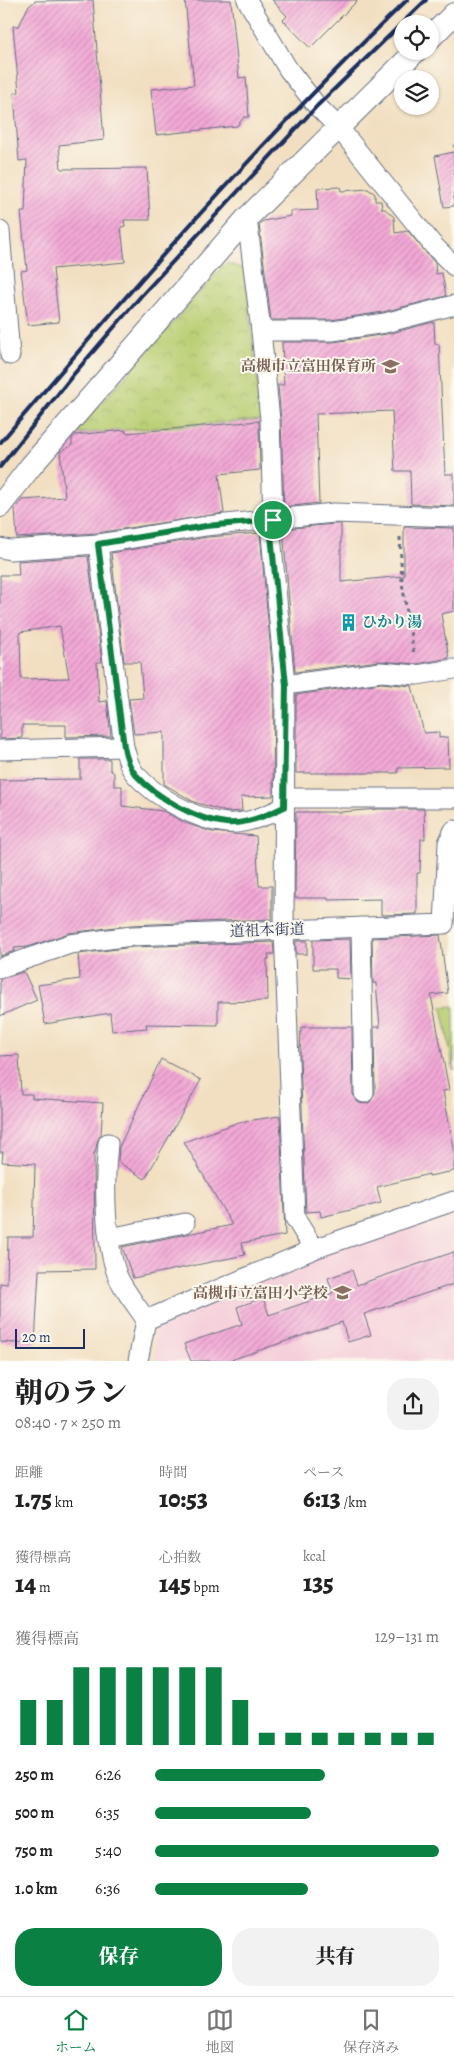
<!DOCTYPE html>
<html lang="ja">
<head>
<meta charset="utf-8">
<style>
	body { margin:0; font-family:Alegreya,"Noto Serif JP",serif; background:#f2f2f2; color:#222; height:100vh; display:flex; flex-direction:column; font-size:19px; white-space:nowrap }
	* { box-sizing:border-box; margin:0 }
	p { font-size:16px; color:#767676 }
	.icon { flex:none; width:28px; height:28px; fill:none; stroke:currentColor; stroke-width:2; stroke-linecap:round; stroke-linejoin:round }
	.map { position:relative; height:1361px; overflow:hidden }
	.details { display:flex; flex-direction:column; background:#fff; flex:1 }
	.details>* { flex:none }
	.fabs { position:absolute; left:394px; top:15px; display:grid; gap:10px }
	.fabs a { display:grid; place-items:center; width:45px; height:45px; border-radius:50%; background:#fff; box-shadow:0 1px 4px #0004; font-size:25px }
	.scale { position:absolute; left:15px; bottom:12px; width:70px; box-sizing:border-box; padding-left:5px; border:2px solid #1b2f5e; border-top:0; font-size:14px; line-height:18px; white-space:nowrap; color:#1b2f5e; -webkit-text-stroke:4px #fbf7ec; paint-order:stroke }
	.pin { position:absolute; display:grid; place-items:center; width:42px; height:42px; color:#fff; margin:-21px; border:2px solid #fff; border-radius:50%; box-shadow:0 1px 5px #0007 }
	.round { display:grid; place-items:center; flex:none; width:52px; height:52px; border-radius:20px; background:#f2f2f2 }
	.head { display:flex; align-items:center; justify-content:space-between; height:85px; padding:0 15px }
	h1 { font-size:28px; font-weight:800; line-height:38px }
	.stats { display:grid; grid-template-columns:repeat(3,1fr); gap:8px; height:85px; padding:5px 15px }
	.stats div { display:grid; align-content:center }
	.stats b { font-size:25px; font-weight:800 }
	.stats small { font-size:14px; font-weight:400 }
	.stats p { font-size:14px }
	.chart { height:140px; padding:10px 15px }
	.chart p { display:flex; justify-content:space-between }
	.chart svg { width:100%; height:90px; margin-top:5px; stroke:#0b8043; stroke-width:6 }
	.button { display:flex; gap:10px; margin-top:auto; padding:10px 15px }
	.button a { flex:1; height:58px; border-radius:20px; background:#0b8043; color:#fff; font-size:20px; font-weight:800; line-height:58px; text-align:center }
	.button a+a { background:#f2f2f2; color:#222 }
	ul { padding:0 15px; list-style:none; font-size:16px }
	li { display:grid; grid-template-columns:80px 60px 1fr; align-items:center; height:38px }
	li i { height:12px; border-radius:6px; background:#0b8043 }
	.menu { display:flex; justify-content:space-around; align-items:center; height:70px; border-top:1px solid #e0e0e0; background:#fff; font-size:14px; color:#767676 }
	.menu a { display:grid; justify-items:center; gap:2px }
	.menu .on { color:#0b8043 }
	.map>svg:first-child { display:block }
</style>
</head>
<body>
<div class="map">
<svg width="454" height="1361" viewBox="0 0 454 1361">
	<defs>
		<pattern id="park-crowns" width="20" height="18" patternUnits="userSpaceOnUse" patternTransform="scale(1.25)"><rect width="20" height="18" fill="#b9cf73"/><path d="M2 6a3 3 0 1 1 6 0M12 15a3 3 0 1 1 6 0" fill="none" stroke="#9eb266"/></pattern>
		<pattern id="building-hatch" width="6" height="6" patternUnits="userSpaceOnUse" patternTransform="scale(1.25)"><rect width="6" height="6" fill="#f4a9d7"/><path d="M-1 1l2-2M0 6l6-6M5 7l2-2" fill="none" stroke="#c58ab2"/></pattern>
	</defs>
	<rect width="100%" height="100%" fill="#fbf7ec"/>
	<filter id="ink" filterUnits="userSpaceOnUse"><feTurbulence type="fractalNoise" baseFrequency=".02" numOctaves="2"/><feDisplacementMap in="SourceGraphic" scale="10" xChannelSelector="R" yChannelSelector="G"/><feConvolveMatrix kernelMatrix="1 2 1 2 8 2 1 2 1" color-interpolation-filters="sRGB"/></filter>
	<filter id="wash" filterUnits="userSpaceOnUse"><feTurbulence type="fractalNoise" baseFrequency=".0096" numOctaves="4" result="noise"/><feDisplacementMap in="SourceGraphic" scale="20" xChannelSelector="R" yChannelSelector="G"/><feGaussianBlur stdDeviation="1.12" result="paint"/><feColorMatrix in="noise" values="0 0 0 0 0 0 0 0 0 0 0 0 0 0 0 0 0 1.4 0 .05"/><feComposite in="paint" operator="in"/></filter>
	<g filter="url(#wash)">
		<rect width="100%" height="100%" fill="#f2dfc1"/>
		<path fill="#f5cfda" d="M454,1210V1361H156L155,1325L303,1261Z"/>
		<g fill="url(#park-crowns)" stroke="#6a7f68">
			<path d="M226,263L245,269L262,420L74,434Z"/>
			<path d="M454,1006V1071L442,1007Z"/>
		</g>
		<g id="blocks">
			<g fill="url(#building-hatch)" fill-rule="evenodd">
				<path d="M93,0L104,140L59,145L61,169L147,168L150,220H124L125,226L121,227L125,262L53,269L59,322L28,325L21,271L27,270L21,212H25L27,160L19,161L14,93L19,92L13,26H19L28,7L35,1Z"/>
				<path d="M185,0H231L239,78L246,77L249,117H244L237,126L156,135L151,89L194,85Z"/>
				<path d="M272,0H358L310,48L283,20L287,16Z"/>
				<path d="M454,152V206L444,207L435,156Z"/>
				<path d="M340,187L341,191L368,189L375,194V201H381L382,209H385L394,217L395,233L408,231L435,263L436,274L442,273L446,296L383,312L331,320H271L259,224L263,221L291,216V211L318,210L317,188Z"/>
				<path d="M434,322L435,344H439L445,474H454V506L411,504L410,471H395L392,411L316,414L319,503L284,507L281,420L278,385H284L282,342H334L387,334Z"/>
				<path d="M259,421L260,470L219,474L224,513L97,533L17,538L15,508L22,500L65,497L60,452L72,445V439L75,435L125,430L126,433Z"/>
				<path d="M334,524H341V582L404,576V527L454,528V611L441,614L449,658L417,664L379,661L295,672L283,529Z"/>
				<path d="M260,533L274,686L273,796L241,797L242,811L227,812L194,802L164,784V732L134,734L129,699L143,698L140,662H124L111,553L208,537Z"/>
				<path d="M88,556L102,662H97L99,702L107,701L111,736L66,737V725H22V738L0,739V575H19L18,561ZM60,626L69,678L21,679L20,632Z"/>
				<path d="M381,683L412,686L424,733L439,732V738L448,737L449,767L398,768V773H296V695Z"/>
				<path d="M80,759H110V770L114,773V786H122V806L163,811L185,823L212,832L256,836L259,886H272V919L131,925L69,933L28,947L14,948L15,951L0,956V780L80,779Z"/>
				<path d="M379,809H424L425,839H421L420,873H417V914L381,915V899L328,900V898H295L296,812H340Z"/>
				<path d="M440,935L448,993L431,995L449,1090L443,1091L454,1148V1171L429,1176V1174L377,1187L381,1203L321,1217L320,1211L306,1212L300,1058L301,1027H352L353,1094L355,1099L359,1103L365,1104L370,1102L375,1093L374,1027H380L376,983H373L372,938Z"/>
				<path d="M350,939L351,979L336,978V969H313V940Z"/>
				<rect x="296" y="941" width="11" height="13"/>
				<path d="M273,942L274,954H268L269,959H267L268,1001L218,1002V1025L146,1024L147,1028L112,1031L110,1013L45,1024L38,985L80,979L78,954L133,947Z"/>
				<path d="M24,972L37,1000L0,1016V979Z"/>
				<path d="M19,1055L21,1094H32V1098L103,1103L101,1134L97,1142L95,1153H94L95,1269L39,1270L35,1344L0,1342V1283L7,1284L8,1237H33L35,1164L2,1162L3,1152H0V1056Z"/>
				<path d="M161,1059L201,1080L145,1179L118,1162L119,1147Z"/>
				<path d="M280,1116L285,1235L242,1243L245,1255L133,1278L122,1247L232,1225L184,1142L239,1122Z"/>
				<path d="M454,1252V1284L364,1314L371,1335L348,1342L342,1322L228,1361H191L184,1344L242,1324L237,1307L263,1298L269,1315L333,1293L328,1278L352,1270L357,1285Z"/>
			</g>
		</g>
	</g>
	<g filter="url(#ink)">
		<use href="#blocks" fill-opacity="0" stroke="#666d81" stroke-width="1"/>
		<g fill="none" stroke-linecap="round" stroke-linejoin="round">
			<defs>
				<g id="minor">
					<path d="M247,0L288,69L317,106L339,128L433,245L454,266"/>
					<path d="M247,218L261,331L270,420L273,520L271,535L285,685L284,929L295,1218L314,1249"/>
					<path d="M0,231L10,355"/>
					<path d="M261,331H332L385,323L454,305"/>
					<path d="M98,544L124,747C127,757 129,768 136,775C156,797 196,820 226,823C245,825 268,815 284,807"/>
					<path d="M0,548L10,550L98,544L206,526L334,513L454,517"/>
					<path d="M285,685L381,672L417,675L454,669"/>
					<path d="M0,750L124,747"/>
					<path d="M285,798H454"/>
					<path d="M361,927L364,1093"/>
					<path d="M0,968L70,944L132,936L444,924L448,843L454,830"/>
					<path d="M108,1143C104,1181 104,1241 118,1277C125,1292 137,1306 146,1320"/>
					<path d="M109,1238L185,1223"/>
					<path d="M138,1361L146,1320L314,1249L454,1201"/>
				</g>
				<g id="tertiary">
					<path d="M430,38L454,14"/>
					<path d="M0,506L31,466L247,218L416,51"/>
				</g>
			</defs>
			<use href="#minor" stroke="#666d81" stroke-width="21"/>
			<use href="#tertiary" stroke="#666d81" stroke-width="24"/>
			<g stroke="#666d81" stroke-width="3" stroke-dasharray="4 4" stroke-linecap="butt">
				<path d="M453,146H454"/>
				<path d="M400,537L402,583L414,654"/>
			</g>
			<use href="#minor" stroke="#fff" stroke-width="19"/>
			<use href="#tertiary" stroke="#fff" stroke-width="22"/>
			<g stroke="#1b2f5e" stroke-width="4">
				<path d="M0,443C130,290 262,139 407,0"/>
				<path d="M0,467L73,375L141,296L317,106L426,0"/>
			</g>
		</g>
	</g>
	<g fill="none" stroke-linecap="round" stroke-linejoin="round" filter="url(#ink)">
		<defs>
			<path id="route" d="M273,520L271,535L286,685L284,807C268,815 245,825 226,823C196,820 156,797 136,775C129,767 126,757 124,747L98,544L206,526Z"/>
		</defs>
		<use href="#route" stroke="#fff" stroke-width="10"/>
		<use href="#route" stroke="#0b8043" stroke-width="6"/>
	</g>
	<defs>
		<symbol id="school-bare" viewBox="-9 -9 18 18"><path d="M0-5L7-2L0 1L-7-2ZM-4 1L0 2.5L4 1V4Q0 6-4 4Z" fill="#8d6e63" stroke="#fbf7ec" stroke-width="2.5" paint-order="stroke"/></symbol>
		<symbol id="building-bare" viewBox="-9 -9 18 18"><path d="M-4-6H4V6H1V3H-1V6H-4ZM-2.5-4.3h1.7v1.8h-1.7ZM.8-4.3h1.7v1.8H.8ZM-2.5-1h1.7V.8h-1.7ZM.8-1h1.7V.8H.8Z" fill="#0f9aa8" stroke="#fbf7ec" stroke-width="2.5" paint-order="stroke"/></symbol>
	</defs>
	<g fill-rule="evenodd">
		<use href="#school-bare" x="378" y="354" width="25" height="25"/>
		<use href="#building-bare" x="336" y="610" width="25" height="25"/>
		<use href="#school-bare" x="330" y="1280" width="25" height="25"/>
	</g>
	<g text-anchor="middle" stroke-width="4" stroke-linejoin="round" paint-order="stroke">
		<g font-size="15" font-weight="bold" fill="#785e54" stroke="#fbf7ec" text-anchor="end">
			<text x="376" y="371">高槻市立富田保育所</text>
			<text x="328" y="1298">高槻市立富田小学校</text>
		</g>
		<g font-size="15" font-weight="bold" fill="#0d838f" stroke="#fbf7ec" text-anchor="start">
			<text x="362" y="627">ひかり湯</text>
		</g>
		<g font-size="15" fill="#1b2f5e" stroke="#fbf7ec">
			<text transform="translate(267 930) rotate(-2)" y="5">道祖本街道</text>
		</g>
	</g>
</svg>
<div class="fabs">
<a><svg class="icon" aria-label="locate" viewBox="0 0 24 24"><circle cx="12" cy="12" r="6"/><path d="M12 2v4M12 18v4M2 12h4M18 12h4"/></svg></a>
<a><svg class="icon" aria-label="layers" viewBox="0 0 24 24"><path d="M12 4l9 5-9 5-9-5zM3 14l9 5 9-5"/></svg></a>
</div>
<div class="scale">20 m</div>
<div class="pin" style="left:273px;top:520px;background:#1e9e55"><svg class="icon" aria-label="arrive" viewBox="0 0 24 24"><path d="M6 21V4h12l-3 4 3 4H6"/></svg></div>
</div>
<section class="details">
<div class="head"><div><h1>朝のラン</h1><p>08:40 · 7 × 250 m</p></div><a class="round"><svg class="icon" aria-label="share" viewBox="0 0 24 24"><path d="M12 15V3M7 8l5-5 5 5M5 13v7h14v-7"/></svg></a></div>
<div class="stats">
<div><p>距離</p><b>1.75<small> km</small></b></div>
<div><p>時間</p><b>10:53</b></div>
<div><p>ペース</p><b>6:13<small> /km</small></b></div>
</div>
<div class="stats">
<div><p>獲得標高</p><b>14<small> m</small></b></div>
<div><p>心拍数</p><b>145<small> bpm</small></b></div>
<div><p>kcal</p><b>135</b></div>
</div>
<div class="chart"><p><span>獲得標高</span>129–131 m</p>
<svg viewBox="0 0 160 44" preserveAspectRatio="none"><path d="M5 44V22M15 44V22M25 44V6M35 44V6M45 44V6M55 44V6M65 44V6M75 44V6M85 44V22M95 44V38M105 44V38M115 44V38M125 44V38M135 44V38M145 44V38M155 44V38"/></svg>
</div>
<ul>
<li><b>250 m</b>6:26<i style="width:60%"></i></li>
<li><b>500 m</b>6:35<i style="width:55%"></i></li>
<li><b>750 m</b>5:40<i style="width:100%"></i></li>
<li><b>1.0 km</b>6:36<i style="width:54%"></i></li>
</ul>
<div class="button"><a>保存</a><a>共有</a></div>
</section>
<nav class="menu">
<a class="on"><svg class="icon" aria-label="home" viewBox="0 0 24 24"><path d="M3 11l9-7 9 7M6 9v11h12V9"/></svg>ホーム</a>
<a><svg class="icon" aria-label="map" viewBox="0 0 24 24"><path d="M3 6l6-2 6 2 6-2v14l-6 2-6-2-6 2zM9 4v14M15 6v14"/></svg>地図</a>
<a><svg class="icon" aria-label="saved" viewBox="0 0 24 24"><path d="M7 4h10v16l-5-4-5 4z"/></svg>保存済み</a>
</nav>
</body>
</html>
